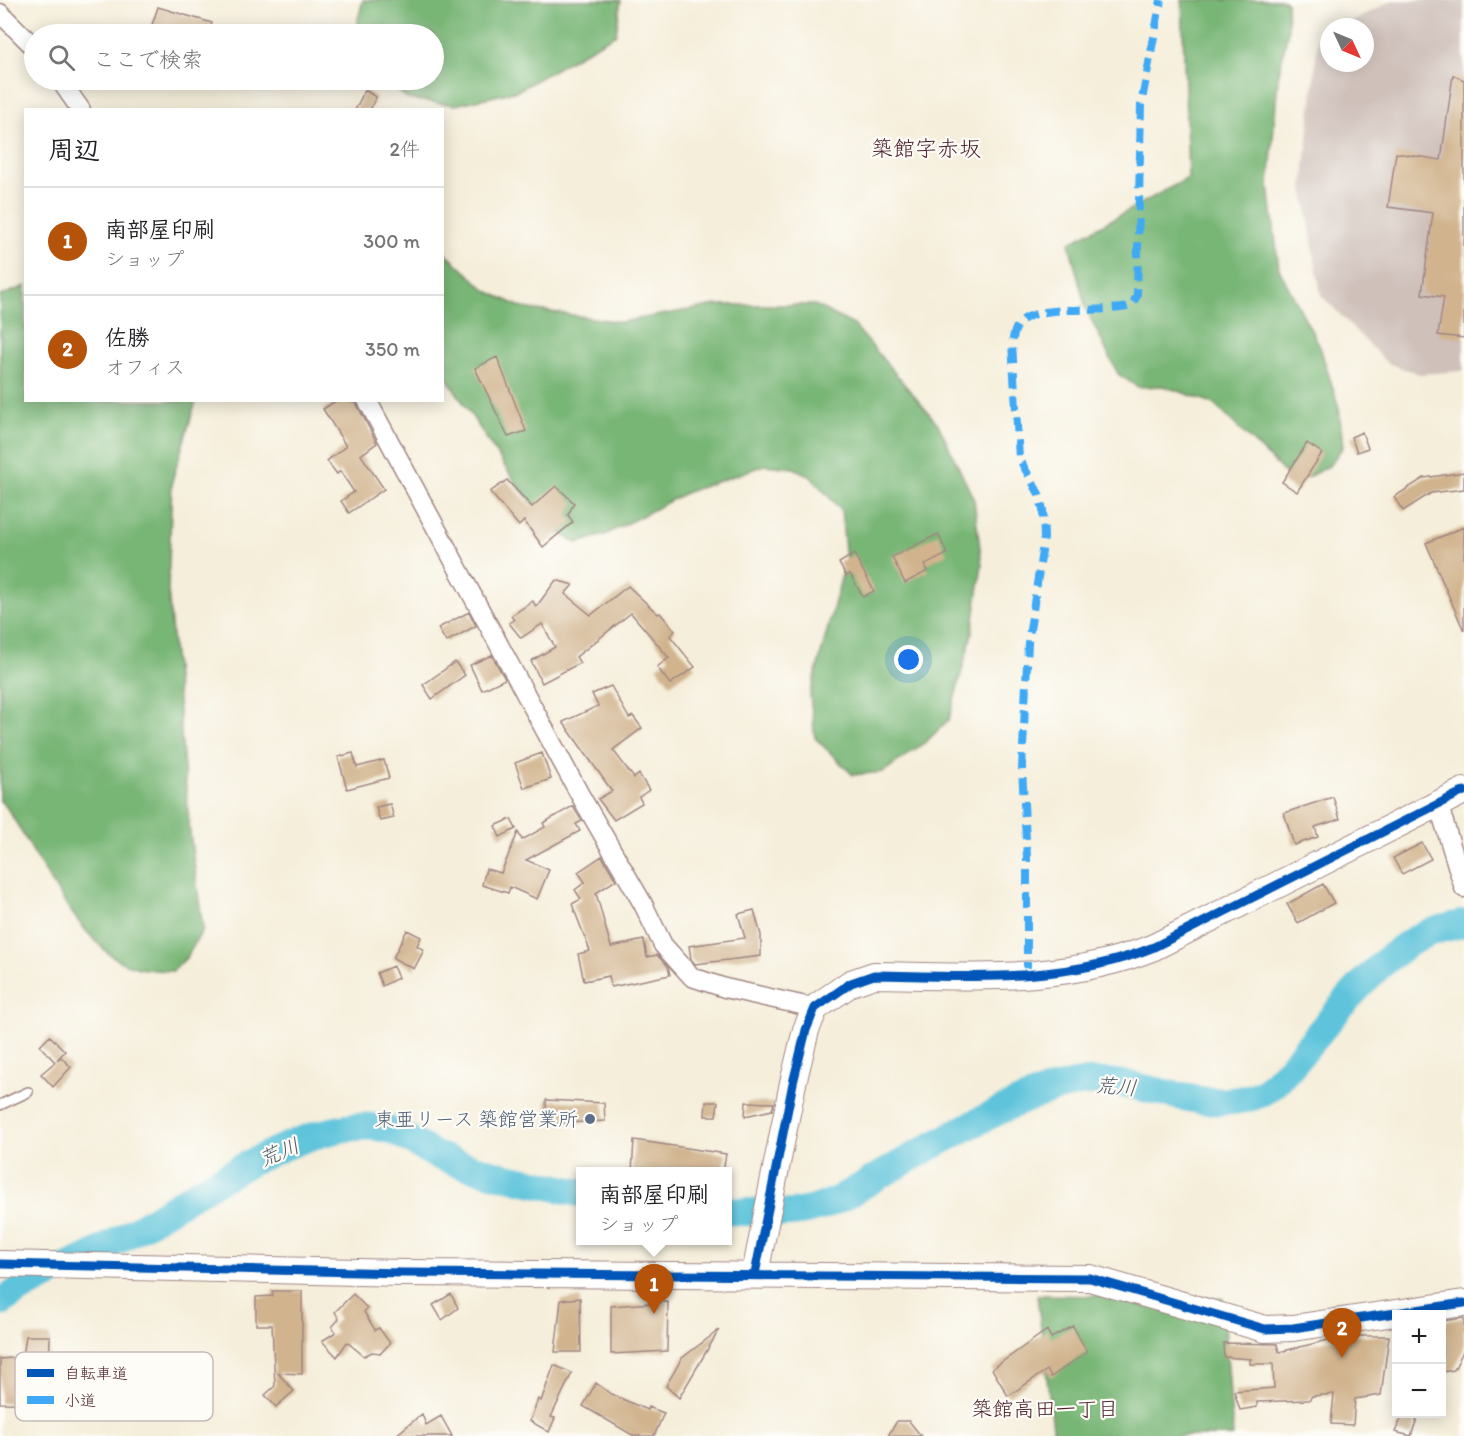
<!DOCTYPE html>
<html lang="ja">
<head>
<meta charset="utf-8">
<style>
	body { margin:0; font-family:Itim,"Klee One",sans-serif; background:#f6f6f6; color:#202124 }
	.controls { position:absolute; right:18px; bottom:18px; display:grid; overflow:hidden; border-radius:0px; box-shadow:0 3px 15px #0003 }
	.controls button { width:54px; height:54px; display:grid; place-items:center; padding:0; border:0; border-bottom:2px solid #e0e0e0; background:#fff; color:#202124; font:30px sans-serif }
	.compass { position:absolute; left:1320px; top:18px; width:54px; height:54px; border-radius:50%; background:#fff; box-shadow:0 3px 15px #0003; rotate:134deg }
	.you { position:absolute; left:909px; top:660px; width:21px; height:21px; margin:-15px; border:4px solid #fff; border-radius:50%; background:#1a73e8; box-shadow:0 0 0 9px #1a73e833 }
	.badge { display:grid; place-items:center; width:39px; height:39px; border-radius:50%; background:#b45309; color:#fff; font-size:20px; font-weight:700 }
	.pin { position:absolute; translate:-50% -50px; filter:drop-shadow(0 2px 3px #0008) }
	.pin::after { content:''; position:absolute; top:32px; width:21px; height:18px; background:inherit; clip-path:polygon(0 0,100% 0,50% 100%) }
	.popup { position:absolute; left:576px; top:1167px; width:156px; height:78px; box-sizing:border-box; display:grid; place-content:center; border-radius:0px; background:#fff; filter:drop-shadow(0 2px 4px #0005); font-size:20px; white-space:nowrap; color:#757577 }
	.popup b { font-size:22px; color:#202124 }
	.popup::after { content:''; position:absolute; left:50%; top:100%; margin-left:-12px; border:12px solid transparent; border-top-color:#fff }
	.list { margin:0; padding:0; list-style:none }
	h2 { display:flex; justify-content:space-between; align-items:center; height:78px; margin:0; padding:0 24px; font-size:26px }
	h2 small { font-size:20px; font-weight:400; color:#757577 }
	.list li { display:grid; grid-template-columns:39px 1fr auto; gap:18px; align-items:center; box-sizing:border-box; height:108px; padding:0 24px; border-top:2px solid #e0e0e0 }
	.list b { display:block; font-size:22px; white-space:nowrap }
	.list p { margin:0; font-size:20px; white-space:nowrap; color:#757577 }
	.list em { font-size:20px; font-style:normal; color:#757577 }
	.icon { flex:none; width:33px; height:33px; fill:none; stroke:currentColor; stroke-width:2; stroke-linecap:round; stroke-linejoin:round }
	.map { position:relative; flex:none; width:1464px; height:1436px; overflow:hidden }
	.search { position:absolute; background:#fff; box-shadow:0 3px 15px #0003; left:24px; top:24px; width:420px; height:66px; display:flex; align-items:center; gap:15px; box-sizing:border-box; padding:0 21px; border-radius:33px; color:#757577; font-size:22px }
	.panel { position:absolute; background:#fff; box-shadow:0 3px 15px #0003; left:24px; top:108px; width:420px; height:294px; border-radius:0px }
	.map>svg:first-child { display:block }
	.industrial { fill:#cfc0ba }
	.forest { fill:#78b676; stroke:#616a50; stroke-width:1.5 }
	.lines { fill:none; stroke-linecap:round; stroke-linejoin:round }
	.river { stroke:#5ec4db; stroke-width:28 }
	.building { fill:#d1b48e }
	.lane-casing { stroke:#a08682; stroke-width:12 }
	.street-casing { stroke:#a08682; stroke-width:21 }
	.secondary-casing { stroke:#a08682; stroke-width:28 }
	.lane { stroke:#fff; stroke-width:9 }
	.street { stroke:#fff; stroke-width:18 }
	.secondary { stroke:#fff; stroke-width:26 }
	.quiet { stroke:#3fa9f5; stroke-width:8; stroke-dasharray:15 8; stroke-linecap:butt }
	.cycleway-casing { stroke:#fdfcf7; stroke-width:13 }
	.cycleway { stroke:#0057b8; stroke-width:9 }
	.service-dot { fill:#5c6f8a; stroke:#fdfcf7; stroke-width:2 }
	.labels { text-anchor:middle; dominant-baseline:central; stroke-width:4.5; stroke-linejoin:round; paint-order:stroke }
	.service-label { font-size:20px; fill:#4e5e75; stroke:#fdfcf7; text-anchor:end }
	.water-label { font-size:21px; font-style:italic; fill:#515969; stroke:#fdfcf7 }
	.neighbourhood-label { font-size:21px; fill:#4a1f2b; stroke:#fdfcf7 }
	.quarter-label { font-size:22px; fill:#4a1f2b; stroke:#fdfcf7 }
	.key { fill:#fdfcf7; stroke:#c7baba; stroke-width:1.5 }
	.key-label { font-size:16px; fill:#4a1f2b }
</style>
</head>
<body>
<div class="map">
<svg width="1464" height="1436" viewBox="0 0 1464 1436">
	<rect width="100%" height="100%" fill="#fdfcf7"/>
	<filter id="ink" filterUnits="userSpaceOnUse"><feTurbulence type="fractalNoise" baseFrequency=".0167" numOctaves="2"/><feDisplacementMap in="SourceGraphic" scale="12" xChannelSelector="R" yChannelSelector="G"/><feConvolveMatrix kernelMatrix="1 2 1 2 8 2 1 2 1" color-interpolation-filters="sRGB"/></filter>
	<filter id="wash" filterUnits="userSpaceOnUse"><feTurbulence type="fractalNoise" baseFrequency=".008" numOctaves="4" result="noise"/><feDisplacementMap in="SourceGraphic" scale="24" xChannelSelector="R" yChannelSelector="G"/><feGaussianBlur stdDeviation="1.35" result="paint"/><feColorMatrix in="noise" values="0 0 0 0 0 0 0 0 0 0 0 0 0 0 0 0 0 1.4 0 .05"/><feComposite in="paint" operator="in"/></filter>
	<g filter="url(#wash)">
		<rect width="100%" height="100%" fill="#f5eeda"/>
		<path class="industrial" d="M 1393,0 L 1464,0 L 1464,370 L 1461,371 L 1420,374 L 1387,363 L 1321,295 L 1303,188 L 1318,39 L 1329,34 L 1329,63 L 1365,63 L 1365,27 L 1342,27 Z"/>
		<path class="forest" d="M 363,0 L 621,0 L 616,34 L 517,91 L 455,105 L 407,99 L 387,80 L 434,80 L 434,34 L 359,34 L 358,19 Z
			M 1182,0 L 1284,0 L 1287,3 L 1288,31 L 1278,78 L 1269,186 L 1279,269 L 1320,347 L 1339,408 L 1343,447 L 1329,466 L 1306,478 L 1284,472 L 1213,403 L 1163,386 L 1138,387 L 1118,374 L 1086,309 L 1069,243 L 1188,178 Z
			M 442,250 L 487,291 L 523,308 L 621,322 L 716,305 L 815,305 L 854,325 L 938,424 L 974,500 L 982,565 L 972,633 L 949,719 L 927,741 L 883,772 L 853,775 L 815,738 L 810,695 L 846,560 L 841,510 L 810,476 L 794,468 L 765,465 L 685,493 L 607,534 L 577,543 L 559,533 L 517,485 L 443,372 Z
			M 25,286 L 26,400 L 196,401 L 172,481 L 168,590 L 190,833 L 203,929 L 187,957 L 173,971 C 153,970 132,970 115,958 C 72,928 35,852 7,808 L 0,801 L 0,296 Z
			M 1037,1295 L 1223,1298 L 1233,1436 L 1054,1436 Z"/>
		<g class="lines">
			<path class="river" d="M 728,1211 C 752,1212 781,1216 805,1211 C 834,1206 860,1186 886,1172 C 939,1142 1021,1093 1080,1083 C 1138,1074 1197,1116 1255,1096 C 1273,1090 1295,1062 1307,1047 C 1338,1010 1381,955 1425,934 C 1436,929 1451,927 1464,923
				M 0,1303 C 31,1280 71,1267 105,1248 C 174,1210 304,1113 383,1128 C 403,1132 418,1147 436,1155 C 481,1174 533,1182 580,1193"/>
		</g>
		<g id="blocks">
			<path class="building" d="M 158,7 L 212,23 L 208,34 L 149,34 Z
				M 1453,75 L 1464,80 L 1464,338 L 1438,335 L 1444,297 L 1422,294 L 1433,213 L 1388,207 L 1396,153 L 1441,160 Z
				M 365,90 L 376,97 L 370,110 L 355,110 Z
				M 497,357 L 526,431 L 508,437 L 475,368 Z
				M 337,400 L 356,403 L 377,443 L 361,455 L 384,489 L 349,513 L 341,501 L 354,492 L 340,471 L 337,474 L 327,461 L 346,446 L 323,409 Z
				M 1362,432 L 1368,448 L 1357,452 L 1351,437 Z
				M 1307,443 L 1322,453 L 1297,492 L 1282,482 Z
				M 1464,472 L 1464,489 L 1431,493 L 1403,511 L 1394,497 L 1424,478 Z
				M 507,480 L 532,507 L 556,486 L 574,503 L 568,515 L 573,522 L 543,547 L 524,521 L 519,526 L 490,492 Z
				M 1464,527 L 1464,631 L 1426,543 Z
				M 938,534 L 947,554 L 925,565 L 928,571 L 905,583 L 892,557 Z
				M 854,554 L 874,591 L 863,597 L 850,574 L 846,576 L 839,563 Z
				M 556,580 L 573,585 L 565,594 L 591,615 L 628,586 L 658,614 L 660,613 L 675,631 L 670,636 L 695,667 L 670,684 L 657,667 L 669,658 L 631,613 L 576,657 L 580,663 L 542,683 L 531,661 L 555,647 L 542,624 L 521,638 L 509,623 L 514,620 L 511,616 L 533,601 L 536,607 Z
				M 469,612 L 476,626 L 446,642 L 438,628 Z
				M 492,655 L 505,679 L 482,690 L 470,665 Z
				M 455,662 L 465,675 L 432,699 L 423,685 Z
				M 611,686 L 629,718 L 633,716 L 642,728 L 613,750 L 634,778 L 639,774 L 649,790 L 639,797 L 642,803 L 614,820 L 598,799 L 612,791 L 563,722 L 598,706 L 592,694 Z
				M 353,753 L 357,767 L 384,760 L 389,778 L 347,789 L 338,757 Z
				M 542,753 L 551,779 L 524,788 L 515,763 Z
				M 1333,797 L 1340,819 L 1315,827 L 1318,837 L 1294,845 L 1284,813 Z
				M 390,804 L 394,818 L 380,821 L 376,807 Z
				M 573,806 L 582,821 L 576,824 L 580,831 L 526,860 L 549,870 L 537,899 L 510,887 L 508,893 L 482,885 L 486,869 L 501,873 L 518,832 L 522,840 L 545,827 L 543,823 Z
				M 511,819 L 516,829 L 500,837 L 495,826 Z
				M 1422,843 L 1431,859 L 1402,874 L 1393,858 Z
				M 602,856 L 616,880 L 596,893 L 611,947 L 644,940 L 647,957 L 657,955 L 668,967 L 670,975 L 611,987 L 609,976 L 584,981 L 578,954 L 590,951 L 572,904 L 581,899 L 575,890 L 585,882 L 578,872 Z
				M 1323,884 L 1334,903 L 1298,923 L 1287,904 Z
				M 754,910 L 761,935 L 761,956 L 695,964 L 691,959 L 689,946 L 745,938 L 738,914 Z
				M 407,930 L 421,937 L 417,946 L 424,950 L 414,969 L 393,958 Z
				M 393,966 L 398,978 L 382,986 L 377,973 Z
				M 50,1036 L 65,1051 L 57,1060 L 61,1057 L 71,1067 L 53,1087 L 41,1074 L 55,1062 L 40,1046 Z
				M 546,1100 L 604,1103 L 605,1121 L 547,1124 Z
				M 706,1102 L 718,1102 L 716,1116 L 705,1116 Z
				M 746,1102 L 774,1103 L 772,1110 L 745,1116 Z
				M 634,1140 L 726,1154 L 723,1172 L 632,1172 Z
				M 272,1291 L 302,1291 L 302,1374 L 278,1373 L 294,1391 L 276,1407 L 265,1395 L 275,1386 L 272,1325 L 256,1325 L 256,1297 L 273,1296 Z
				M 353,1294 L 367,1308 L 364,1312 L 375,1330 L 379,1328 L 390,1343 L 381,1353 L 372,1352 L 364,1356 L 347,1342 L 337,1357 L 322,1341 L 336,1332 L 332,1327 L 339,1319 L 335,1312 Z
				M 451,1294 L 458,1308 L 442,1320 L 433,1305 Z
				M 580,1298 L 581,1352 L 555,1352 L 561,1300 Z
				M 668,1302 L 667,1351 L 611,1354 L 611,1306 Z
				M 1464,1318 L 1464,1349 L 1454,1370 L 1442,1372 L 1442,1321 Z
				M 1073,1326 L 1087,1352 L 1051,1377 L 1047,1370 L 1008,1396 L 992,1369 L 1047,1330 L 1051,1338 Z
				M 719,1330 L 679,1398 L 666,1386 L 682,1358 Z
				M 26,1336 L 50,1336 L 48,1404 L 0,1403 L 0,1359 L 23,1357 Z
				M 1345,1336 L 1389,1336 L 1381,1395 L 1355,1399 L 1353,1425 L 1331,1424 L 1334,1394 L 1312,1396 L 1309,1400 L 1257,1402 L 1257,1407 L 1240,1410 L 1234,1391 L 1274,1388 L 1273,1364 L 1250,1364 L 1250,1359 L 1252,1359 L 1224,1357 L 1223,1343 L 1277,1344 L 1279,1352 Z
				M 554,1365 L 572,1373 L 551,1417 L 555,1418 L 549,1432 L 530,1421 L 538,1399 L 541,1401 Z
				M 596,1383 L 611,1394 L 647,1410 L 648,1407 L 664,1413 L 654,1436 L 634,1436 L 583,1406 Z
				M 1404,1413 L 1419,1413 L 1411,1436 L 1395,1432 Z
				M 422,1414 L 426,1425 L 441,1416 L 452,1436 L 395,1436 Z
				M 897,1421 L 909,1421 L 921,1436 L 888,1436 Z"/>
		</g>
	</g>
	<g filter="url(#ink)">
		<use href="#blocks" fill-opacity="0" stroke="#a08682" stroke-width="1.5"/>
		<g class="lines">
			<defs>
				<path id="lane" d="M 0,1105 L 28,1092"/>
				<path id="street" d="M 0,13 L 34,47
					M 60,80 L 81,110
					M 367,400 L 580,795 L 643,904 L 663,945 L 692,977 L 725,988 L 815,1008
					M 1438,803 L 1464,888"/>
				<path id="secondary" d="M 0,1264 L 403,1273 L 1090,1278 L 1265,1329 L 1293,1328 L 1464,1303
					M 755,1274 L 793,1083 L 806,1030 L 815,1008 L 851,983 L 874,975 C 969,976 1064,984 1154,947 L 1464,791"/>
			</defs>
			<use href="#lane" class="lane-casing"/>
			<use href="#street" class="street-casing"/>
			<use href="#secondary" class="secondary-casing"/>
			<use href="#lane" class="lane"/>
			<use href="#street" class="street"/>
			<use href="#secondary" class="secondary"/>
			<path class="quiet" d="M 1027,977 L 1027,857 L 1022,769 L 1028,643 L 1044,538 L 1043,510 L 1039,494 L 1019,458 L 1012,343 C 1014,334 1015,325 1024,319 C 1048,304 1102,314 1131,306 L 1137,296 L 1141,105 L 1161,0"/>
			<defs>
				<path id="cycleway" d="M 0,1264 L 403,1273 L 1090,1278 L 1265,1329 L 1293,1328 L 1464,1303
					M 755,1274 L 793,1083 L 806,1030 L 815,1008 L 851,983 L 874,975 C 969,976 1064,984 1154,947 L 1464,791"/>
			</defs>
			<use href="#cycleway" class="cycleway-casing"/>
			<use href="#cycleway" class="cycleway"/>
		</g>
	</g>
	<circle class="service-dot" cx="590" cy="1119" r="6"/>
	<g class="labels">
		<g class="service-label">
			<text x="578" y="1119">東亜リース 築館営業所</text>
		</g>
		<g class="water-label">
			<text transform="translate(1116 1086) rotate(5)">荒川</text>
			<text transform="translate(279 1152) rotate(-23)">荒川</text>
		</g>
		<g class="neighbourhood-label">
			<text x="1045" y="1408">築館高田一丁目</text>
		</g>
		<g class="quarter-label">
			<text x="926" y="148">築館字赤坂</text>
		</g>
	</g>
	<rect x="15" y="1352" width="198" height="69" rx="9" class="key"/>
	<rect x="27" y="1369" width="27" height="8" fill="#0057b8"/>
	<rect x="27" y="1396" width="27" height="8" fill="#3fa9f5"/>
	<g class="key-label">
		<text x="64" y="1379">自転車道</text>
		<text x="64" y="1406">小道</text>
	</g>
</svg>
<div class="controls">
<button>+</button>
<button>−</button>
</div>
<svg class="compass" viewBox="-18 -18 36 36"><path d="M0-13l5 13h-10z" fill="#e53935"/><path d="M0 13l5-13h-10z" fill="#757577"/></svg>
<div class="you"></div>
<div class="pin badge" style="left:654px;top:1314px">1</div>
<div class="popup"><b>南部屋印刷</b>ショップ</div>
<div class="pin badge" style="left:1342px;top:1358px">2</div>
<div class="search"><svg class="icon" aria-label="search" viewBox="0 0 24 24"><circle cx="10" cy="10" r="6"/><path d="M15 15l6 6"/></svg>ここで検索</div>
<section class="panel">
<h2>周辺<small>2件</small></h2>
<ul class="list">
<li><span class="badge">1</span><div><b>南部屋印刷</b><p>ショップ</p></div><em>300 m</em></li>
<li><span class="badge">2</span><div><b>佐勝</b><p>オフィス</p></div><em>350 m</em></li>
</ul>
</section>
</div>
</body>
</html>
